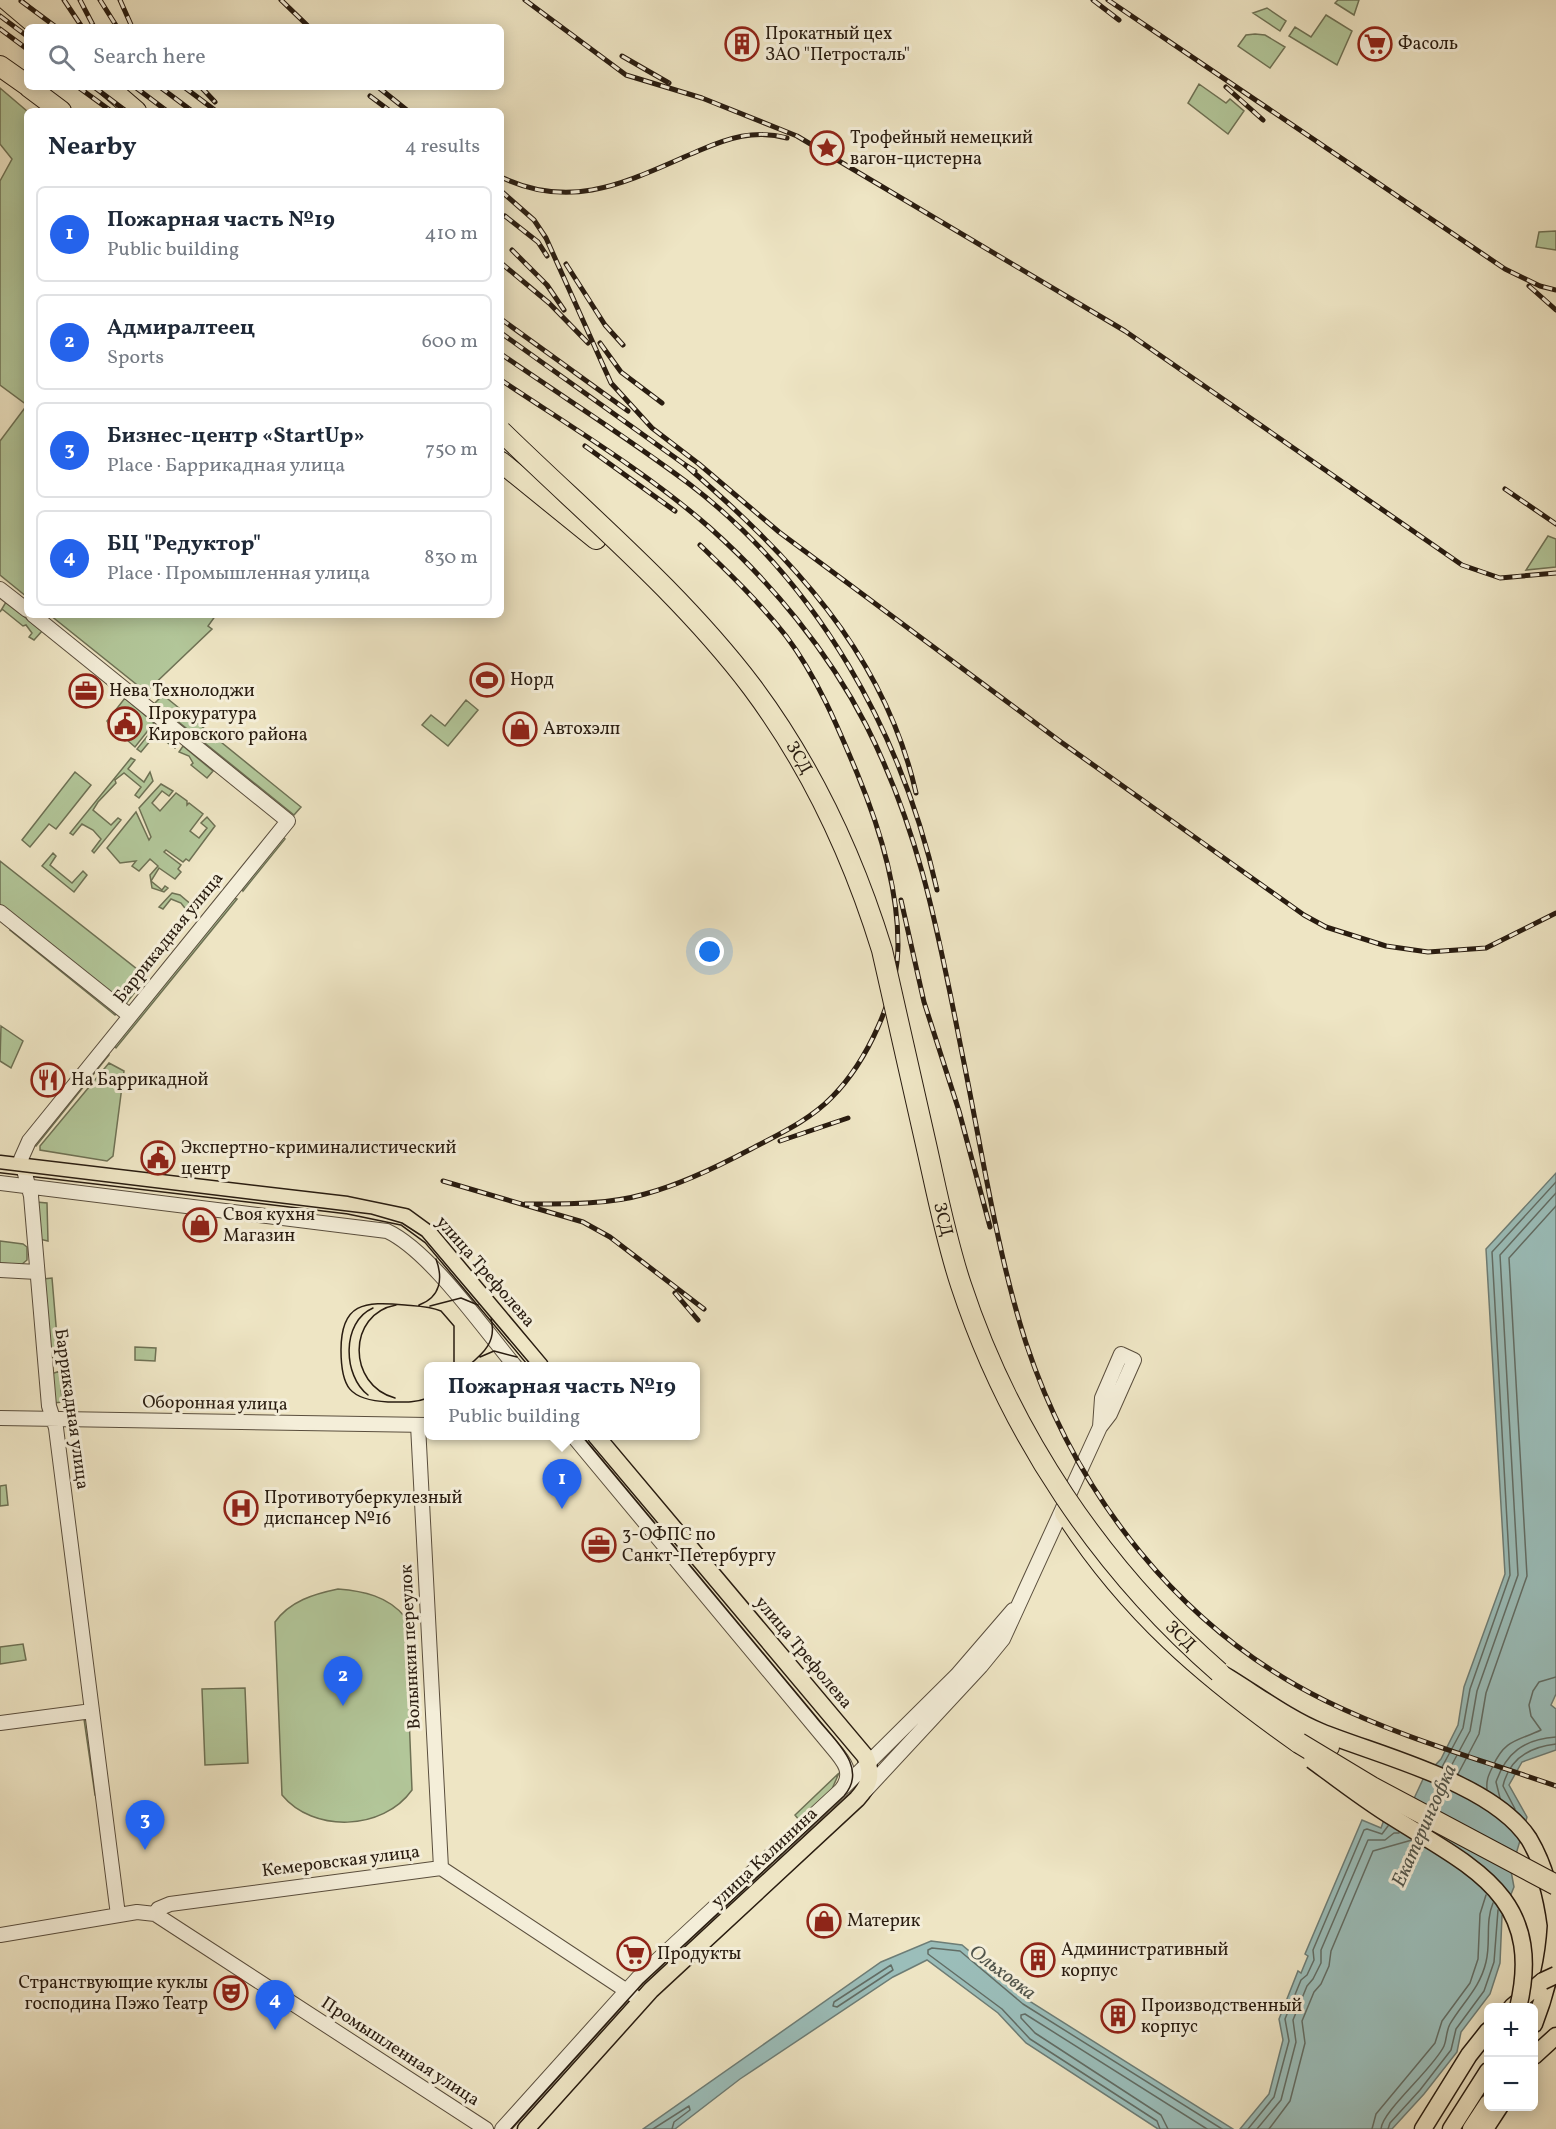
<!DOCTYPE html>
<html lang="en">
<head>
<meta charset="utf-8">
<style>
	body { margin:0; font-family:Vollkorn,serif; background:#f6f6f7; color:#1f2937 }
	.controls { position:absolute; right:18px; bottom:18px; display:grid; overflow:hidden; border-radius:9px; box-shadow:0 3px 15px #0003 }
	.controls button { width:54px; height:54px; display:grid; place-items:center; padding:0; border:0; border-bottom:2px solid #e0e1e3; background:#fff; color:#1f2937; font:30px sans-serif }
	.you { position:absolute; left:710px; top:952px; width:21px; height:21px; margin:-15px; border:4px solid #fff; border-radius:50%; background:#1a73e8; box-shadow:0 0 0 9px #1a73e833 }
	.badge { display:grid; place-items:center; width:39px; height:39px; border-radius:50%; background:#2563eb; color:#fff; font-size:20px; font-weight:700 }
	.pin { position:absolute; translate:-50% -50px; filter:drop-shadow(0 2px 3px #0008) }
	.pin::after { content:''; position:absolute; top:32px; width:21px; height:18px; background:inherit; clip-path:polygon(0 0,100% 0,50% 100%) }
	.popup { position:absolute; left:424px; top:1362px; width:276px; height:78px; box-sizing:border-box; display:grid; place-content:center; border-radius:9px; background:#fff; filter:drop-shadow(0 2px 4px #0005); font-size:20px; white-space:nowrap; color:#747a83 }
	.popup b { font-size:22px; color:#1f2937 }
	.popup::after { content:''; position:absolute; left:50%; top:100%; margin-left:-12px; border:12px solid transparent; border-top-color:#fff }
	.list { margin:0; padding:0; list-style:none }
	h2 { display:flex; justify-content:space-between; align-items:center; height:78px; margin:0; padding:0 24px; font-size:26px }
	h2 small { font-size:20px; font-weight:400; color:#747a83 }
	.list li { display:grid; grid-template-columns:39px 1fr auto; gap:18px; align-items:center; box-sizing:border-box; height:96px; margin:0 12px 12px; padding:0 12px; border:2px solid #e0e1e3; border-radius:9px }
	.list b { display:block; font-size:22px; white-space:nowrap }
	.list p { margin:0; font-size:20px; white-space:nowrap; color:#747a83 }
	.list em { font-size:20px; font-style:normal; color:#747a83 }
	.icon { flex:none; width:33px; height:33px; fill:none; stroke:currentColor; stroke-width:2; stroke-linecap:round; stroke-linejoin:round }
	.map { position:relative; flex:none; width:1556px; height:2129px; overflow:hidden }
	.search { position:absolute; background:#fff; box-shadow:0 3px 15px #0003; left:24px; top:24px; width:480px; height:66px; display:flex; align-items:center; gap:15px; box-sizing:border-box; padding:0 21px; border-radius:9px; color:#747a83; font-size:22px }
	.panel { position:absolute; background:#fff; box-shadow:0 3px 15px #0003; left:24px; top:108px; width:480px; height:510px; border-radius:9px }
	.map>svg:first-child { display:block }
	.green { fill:#b2c699; stroke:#6e7154; stroke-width:1.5 }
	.water { fill:#9bbeba; stroke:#6d7d76; stroke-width:1.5 }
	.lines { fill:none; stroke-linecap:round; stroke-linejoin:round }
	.shore { stroke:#626d65; stroke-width:1.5 }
	.minor-casing { stroke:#5a4e3d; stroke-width:16 }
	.major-casing { stroke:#291c10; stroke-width:19 }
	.highway-casing { stroke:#291c10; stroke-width:22 }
	.minor { stroke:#f4eed9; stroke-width:14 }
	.major { stroke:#eee5c4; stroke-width:16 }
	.highway { stroke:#eee5c4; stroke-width:20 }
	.tram { stroke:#291c10; stroke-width:1.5 }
	.rail-casing { stroke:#291c10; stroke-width:5 }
	.rail { stroke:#f4eed9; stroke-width:3; stroke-dasharray:9; stroke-linecap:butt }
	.major-bridge-casing { stroke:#291c10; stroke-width:19; stroke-linecap:butt }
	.highway-bridge-casing { stroke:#291c10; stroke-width:22; stroke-linecap:butt }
	.major-bridge { stroke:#eee5c4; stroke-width:16 }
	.highway-bridge { stroke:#eee5c4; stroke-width:20 }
	.labels { text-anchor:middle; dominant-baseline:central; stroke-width:6; stroke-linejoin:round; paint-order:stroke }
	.poi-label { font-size:18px; fill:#291c10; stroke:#f4eed9; text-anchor:start }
	.street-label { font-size:18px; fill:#291c10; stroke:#f4eed9 }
	.water-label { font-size:20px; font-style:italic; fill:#51554c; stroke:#f4eed9 }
</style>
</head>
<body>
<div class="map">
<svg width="1556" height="2129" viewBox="0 0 1556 2129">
	<rect width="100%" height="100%" fill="#eee5c4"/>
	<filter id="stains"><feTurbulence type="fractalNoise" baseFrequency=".00333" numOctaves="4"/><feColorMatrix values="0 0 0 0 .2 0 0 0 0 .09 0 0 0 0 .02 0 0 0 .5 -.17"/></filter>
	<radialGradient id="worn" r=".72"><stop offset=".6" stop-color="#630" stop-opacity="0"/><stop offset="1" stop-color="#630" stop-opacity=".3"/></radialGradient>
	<path class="green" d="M 1338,0 L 1359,0 L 1354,15 L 1335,3 Z
		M 1267,8 L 1286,21 L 1280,31 L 1253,13 Z
		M 1326,15 L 1352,31 L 1337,65 L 1289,36 L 1295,27 L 1311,37 Z
		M 1255,34 L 1265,35 L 1285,47 L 1270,68 L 1238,46 L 1246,35 Z
		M 1199,84 L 1226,103 L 1230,99 L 1244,111 L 1228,134 L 1188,103 Z
		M 0,88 L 27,111 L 27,405 L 0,385 L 0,181 L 12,159 L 0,144 Z
		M 1556,231 L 1556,250 L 1536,247 L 1539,232 Z
		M 27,405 L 27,597 L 0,575 L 0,441 Z
		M 1548,536 L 1556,539 L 1556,567 L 1526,570 Z
		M 6,602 L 42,631 L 34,640 L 29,637 L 32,633 L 26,625 L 23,626 L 2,609 L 0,612 Z
		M 50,615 L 216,615 L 208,626 L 212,629 L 146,692 Z
		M 163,695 L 301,807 L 294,815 L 155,703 Z
		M 125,698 L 154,723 L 135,747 L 127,740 L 141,722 L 124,708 L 110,726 L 107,721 Z
		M 466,700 L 478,710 L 448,746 L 422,725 L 431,715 L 445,726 Z
		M 157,724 L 179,743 L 175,748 L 165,741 L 166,738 L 156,734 L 141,752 L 137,749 Z
		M 183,746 L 213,771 L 207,778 L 191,765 L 193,763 L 189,756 L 179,752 Z
		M 131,758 L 135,760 L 128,769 L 144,782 L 150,772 L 153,781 L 139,798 L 135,795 L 141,787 L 124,773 L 115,780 L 116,783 L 98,802 L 93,810 L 111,825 L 118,818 L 121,820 L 94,853 L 92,851 L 101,839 L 93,830 L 82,824 L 73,835 L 70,833 Z
		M 75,772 L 91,785 L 56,829 L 49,824 L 30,847 L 22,840 Z
		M 161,784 L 173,791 L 169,796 L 162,791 L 152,803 L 160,811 L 176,793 L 187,801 L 187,805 L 189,803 L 203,814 L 190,831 L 199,838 L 207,828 L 201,823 L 207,817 L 215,826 L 189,861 L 186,859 L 183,862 L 166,850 L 164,852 L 181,865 L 178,869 L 181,872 L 175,879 L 159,868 L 151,881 L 162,890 L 165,886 L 168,888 L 164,892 L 152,888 L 150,875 L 158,866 L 150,859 L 139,871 L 132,866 L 136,861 L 120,863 L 107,848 L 136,812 L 149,840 L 151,837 L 139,808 Z
		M 282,837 L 285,839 L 243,891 L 242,889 Z
		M 53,853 L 56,856 L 50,865 L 72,883 L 83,871 L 87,875 L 74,892 L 42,866 Z
		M 0,861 L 147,977 L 125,1005 L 0,905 Z
		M 172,893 L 180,895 L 193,906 L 188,912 L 181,903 L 171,899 L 163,909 L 159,907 Z
		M 234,898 L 237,899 L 116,1048 L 113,1045 Z
		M 12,927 L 117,1013 L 115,1015 L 10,930 Z
		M 1,1026 L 23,1041 L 11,1068 L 0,1061 Z
		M 106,1053 L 109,1055 L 36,1146 L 33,1144 Z
		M 109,1063 L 124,1071 L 113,1156 L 107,1161 L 40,1150 L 40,1146 Z
		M 36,1202 L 47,1203 L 48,1241 L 39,1239 Z
		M 0,1241 L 23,1244 L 27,1247 L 27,1260 L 21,1265 L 0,1263 Z
		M 52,1278 L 59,1361 L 50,1357 L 43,1279 Z
		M 135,1347 L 156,1348 L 155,1361 L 135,1360 Z
		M 60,1371 L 62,1402 L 54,1403 L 51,1374 Z
		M 6,1485 L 8,1505 L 0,1506 L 0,1486 Z
		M 338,1589 C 363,1591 388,1596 405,1617 L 412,1790 C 383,1831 313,1833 282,1795 L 275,1622 C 290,1601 314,1594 338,1589 Z
		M 23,1644 L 26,1660 L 0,1664 L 0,1647 Z
		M 245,1688 L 248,1763 L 205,1765 L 202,1689 Z
		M 84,1719 L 87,1720 L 98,1795 L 95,1795 Z
		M 839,1773 L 832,1789 L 799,1820 L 795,1815 Z"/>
	<path class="water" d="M 1556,1173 L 1556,1694 L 1551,1705 L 1556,1709 L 1556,1750 L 1522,1762 L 1509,1785 L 1527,1817 L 1511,1871 L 1514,1887 L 1502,1916 L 1500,1963 L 1490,1994 L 1461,2032 L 1457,2052 L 1424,2094 L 1392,2129 L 1240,2129 L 1269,2094 L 1283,2040 L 1279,2019 L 1298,1971 L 1301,1973 L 1308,1956 L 1305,1954 L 1362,1820 L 1381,1828 L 1385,1817 L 1404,1820 L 1424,1777 L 1441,1759 L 1458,1725 L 1464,1687 L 1505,1574 L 1486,1249 Z
		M 931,1941 L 962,1945 L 1026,1999 L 1233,2129 L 1158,2129 L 1026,2043 L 998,2013 L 927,1960 L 893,1977 L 740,2079 L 675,2129 L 643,2129 L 881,1962 Z"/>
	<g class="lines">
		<path class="shore" d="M 1442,1767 L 1463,1728 L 1470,1689 L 1510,1575 L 1492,1252 L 1556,1182
			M 1449,1770 L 1470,1731 L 1477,1691 L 1518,1575 L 1500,1255 L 1556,1193
			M 1458,1774 L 1479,1734 L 1486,1693 L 1527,1576 L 1509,1258 L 1556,1206
			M 1487,1789 C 1486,1780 1489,1774 1493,1766 C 1505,1739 1518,1741 1541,1730 L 1531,1716 L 1529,1705 L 1533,1691 L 1539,1682 L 1556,1677
			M 1500,1798 L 1496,1782 C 1506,1753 1524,1739 1556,1737
			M 1515,1809 L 1503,1786 C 1509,1759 1529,1747 1556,1744
			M 891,1965 L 893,1970 L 837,2007 L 833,2006 L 834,2002 Z
			M 653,2129 L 689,2106 L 690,2110 L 674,2122 L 672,2129
			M 1160,2129 L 1157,2121 L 1030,2039 L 1002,2009 L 928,1954 L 928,1950 L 932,1948 L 960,1951 L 1023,2004 L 1222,2129
			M 1168,2129 L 1161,2115 L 1035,2033 L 1021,2018 L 1021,2015 L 1025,2014 L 1207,2129
			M 1248,2129 L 1274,2097 L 1289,2041 L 1285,2019 L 1301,1980 L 1307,1975 L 1314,1960 L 1313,1950 L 1364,1830 L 1367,1829 L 1382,1834 L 1388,1826
			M 1257,2129 L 1281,2100 L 1296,2042 L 1293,2020 L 1307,1986 L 1313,1979 L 1321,1963 L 1321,1950 L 1368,1840 L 1385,1840 L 1394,1833 L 1399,1833
			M 1269,2129 L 1290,2101 L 1305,2043 L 1302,2021 L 1314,1992 L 1321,1984 L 1329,1966 L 1331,1951 L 1373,1851 L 1412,1840
			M 1372,2129 L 1376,2114 L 1435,2043 L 1442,2021 L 1470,1983 L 1478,1959 L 1480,1914 L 1486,1895
			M 1381,2129 C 1382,2111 1434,2068 1444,2046 C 1447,2039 1446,2031 1450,2024 C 1463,2002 1480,1988 1486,1962 C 1491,1942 1485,1922 1493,1903
			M 1388,2129 L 1390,2123 L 1420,2090 L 1451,2050 L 1456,2029 L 1484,1991 L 1494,1962 L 1498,1910"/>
		<defs>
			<path id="minor" d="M 0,589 L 27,610
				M 33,615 L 288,821 L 29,1141 L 21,1159 L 31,1196 L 49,1406 L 56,1428 L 118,1915
				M 0,912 L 129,1015
				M 0,1183 L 387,1231 C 430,1251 483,1328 515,1366
				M 0,1270 L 37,1272
				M 1121,1354 L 1134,1360 L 1110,1414 L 1100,1427 L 1102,1398 Z
				M 0,1418 L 428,1425
				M 418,1425 L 441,1868
				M 0,1723 L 92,1711
				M 844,1787 L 957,1675 L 1013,1610
				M 865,1791 L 981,1666 L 1003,1639 L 1100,1427
				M 155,1914 L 158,1909 L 170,1904 L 441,1868 L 633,1995
				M 0,1935 L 137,1912 L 155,1914 L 486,2129
				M 502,2129 L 638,1978 L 841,1790 C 855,1773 843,1760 831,1746 L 573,1436"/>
			<path id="major" d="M 0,1164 L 347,1205 L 405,1217 L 431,1236 L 540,1366
				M 1219,1672 C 1250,1690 1288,1719 1321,1732 C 1380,1756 1493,1783 1529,1839 C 1545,1866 1552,1894 1556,1925
				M 1512,2007 L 1543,1981
				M 1534,2024 C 1547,1991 1554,1962 1556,1926
				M 1534,2056 L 1556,2036
				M 526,2129 L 651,1990 L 857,1799 C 870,1785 873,1773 865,1756 L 596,1436
				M 1423,2129 L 1469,2055 L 1488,2031
				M 1451,2129 L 1488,2071
				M 1471,2129 L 1488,2103
				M 1485,2129 L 1500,2106"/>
			<path id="highway" d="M 7,0 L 39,27
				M 0,66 L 27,85
				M 29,87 L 61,111
				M 108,87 L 136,111
				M 501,462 L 596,539
				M 1065,1513 C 1129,1612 1204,1676 1299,1743
				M 1291,1723 L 1329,1747"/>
		</defs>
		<use href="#minor" class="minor-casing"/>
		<use href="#major" class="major-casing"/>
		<use href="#highway" class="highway-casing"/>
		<use href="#minor" class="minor"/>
		<use href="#major" class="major"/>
		<use href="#highway" class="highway"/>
		<path class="tram" d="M 0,1169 L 371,1214 L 402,1223 L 422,1236 L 532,1366
			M 419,1305 C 441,1297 443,1278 436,1259
			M 430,1306 L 461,1298 L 478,1305
			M 480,1357 L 494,1351 L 517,1357
			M 468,1366 C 484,1353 497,1341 491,1319
			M 368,1395 C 343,1376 341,1322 373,1308
			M 395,1398 C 347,1385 347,1314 396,1305
			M 428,1398 C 415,1403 402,1402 388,1402 C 349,1400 341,1387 341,1350 C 341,1303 364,1301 405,1305 C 417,1306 429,1306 441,1311 L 454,1326 L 454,1366
			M 511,2129 L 643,1983 L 844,1796 C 869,1767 834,1740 816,1717 L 582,1436"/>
		<defs>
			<path id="rail" d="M 64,0 L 82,27
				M 80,0 L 94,27
				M 100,0 L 117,27
				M 120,0 L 132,27
				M 281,0 L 309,27
				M 525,0 L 626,75 L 702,98 L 797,136 L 1125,331 L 1462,565 L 1500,578 L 1556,573
				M 1093,0 L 1119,20
				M 1108,0 L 1505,269 L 1540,286 L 1556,290
				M 21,1 L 56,27
				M 0,16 L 27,36
				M 0,29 L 27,49
				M 622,56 L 669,83
				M 78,87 L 111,111
				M 94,87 L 126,111
				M 135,87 L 167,111
				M 160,87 L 192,111
				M 184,87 L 216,111
				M 201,87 L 215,102
				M 378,87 L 408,111
				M 1226,87 L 1263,120
				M 370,96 L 390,111
				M 501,177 C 574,212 630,180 698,151 C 728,138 755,129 787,138
				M 501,191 L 534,220 L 546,238 L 611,383 L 652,428 L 699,464 L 779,532 L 1061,742 L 1304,915 L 1326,927 L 1386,946 L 1428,952 L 1486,948 L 1556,913
				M 505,216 L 538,242 L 547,256
				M 512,250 L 547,285 L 564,310
				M 501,263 L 549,303 L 588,343
				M 566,264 L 605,325 L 623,345
				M 1529,286 L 1556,310
				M 501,319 L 628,411
				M 501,333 L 684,464
				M 600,343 L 621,372 L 662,403
				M 501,354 C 563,397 628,438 688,483 C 818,582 902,733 937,890
				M 501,380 C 571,427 645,471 709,527 C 771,582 828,651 866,725 C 922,836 939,938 963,1058 C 982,1151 997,1253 1026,1343 C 1076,1495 1181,1630 1326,1701 C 1399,1737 1479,1759 1556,1786
				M 585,446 L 675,511
				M 695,471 L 684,464 C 789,555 884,652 916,793
				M 1505,489 L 1556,524
				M 901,900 L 924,1002 L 959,1111 L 990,1227
				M 780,1141 L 848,1118
				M 443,1181 L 583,1222 L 610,1237 L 704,1309
				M 525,1204 C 564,1204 607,1205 645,1194 C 682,1184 717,1167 751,1149 C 779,1134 810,1120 832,1097 C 867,1062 898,995 898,945 C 898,886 879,826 857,773 C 837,725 817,677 786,636 C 760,603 730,574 700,545
				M 675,1293 L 698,1320"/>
		</defs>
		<use href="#rail" class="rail-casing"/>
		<use href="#rail" class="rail"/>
		<defs>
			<path id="major-bridge" d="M 1312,1760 C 1339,1780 1366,1801 1394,1818 C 1473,1868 1545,1897 1518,2008
				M 1543,1981 L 1556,1975"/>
			<g id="highway-bridge">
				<path id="s1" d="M 501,431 C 586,514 680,592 752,687 C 811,766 853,856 882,950 C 896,1013 911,1077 925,1140 C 936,1188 945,1237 961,1285 C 1010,1434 1101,1569 1219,1672"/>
				<path d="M 1299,1743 L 1372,1787 L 1556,1885"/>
			</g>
		</defs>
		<use href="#major-bridge" class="major-bridge-casing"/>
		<use href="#highway-bridge" class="highway-bridge-casing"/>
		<use href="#major-bridge" class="major-bridge"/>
		<use href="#highway-bridge" class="highway-bridge"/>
	</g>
	<defs>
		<symbol id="building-ring" viewBox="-11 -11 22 22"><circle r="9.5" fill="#f4eed9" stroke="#8f2418" stroke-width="1.5"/><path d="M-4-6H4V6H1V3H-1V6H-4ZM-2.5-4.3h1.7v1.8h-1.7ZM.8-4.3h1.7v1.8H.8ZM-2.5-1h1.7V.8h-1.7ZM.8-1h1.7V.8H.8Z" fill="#8f2418"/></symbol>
		<symbol id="supermarket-ring" viewBox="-11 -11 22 22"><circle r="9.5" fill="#f4eed9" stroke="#8f2418" stroke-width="1.5"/><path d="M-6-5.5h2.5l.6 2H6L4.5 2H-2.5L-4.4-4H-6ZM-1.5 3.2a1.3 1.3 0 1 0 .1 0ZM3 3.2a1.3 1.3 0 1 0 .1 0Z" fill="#8f2418"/></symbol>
		<symbol id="sight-ring" viewBox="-11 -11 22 22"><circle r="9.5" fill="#f4eed9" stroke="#8f2418" stroke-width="1.5"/><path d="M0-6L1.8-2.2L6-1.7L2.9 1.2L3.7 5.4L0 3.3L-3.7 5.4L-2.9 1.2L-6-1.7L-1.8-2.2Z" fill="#8f2418"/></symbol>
		<symbol id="stadium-ring" viewBox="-11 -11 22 22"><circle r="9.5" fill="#f4eed9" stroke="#8f2418" stroke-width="1.5"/><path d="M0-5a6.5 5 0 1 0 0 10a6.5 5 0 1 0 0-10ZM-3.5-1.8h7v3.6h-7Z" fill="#8f2418"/></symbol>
		<symbol id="office-ring" viewBox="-11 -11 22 22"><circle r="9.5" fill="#f4eed9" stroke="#8f2418" stroke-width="1.5"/><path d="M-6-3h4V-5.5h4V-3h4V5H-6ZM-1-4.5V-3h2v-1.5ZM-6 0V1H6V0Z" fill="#8f2418"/></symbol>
		<symbol id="civic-ring" viewBox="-11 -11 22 22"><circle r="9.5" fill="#f4eed9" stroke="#8f2418" stroke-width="1.5"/><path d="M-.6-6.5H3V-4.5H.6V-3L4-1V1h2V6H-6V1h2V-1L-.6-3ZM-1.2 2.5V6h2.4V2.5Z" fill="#8f2418"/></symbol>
		<symbol id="shop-ring" viewBox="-11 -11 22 22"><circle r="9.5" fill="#f4eed9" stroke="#8f2418" stroke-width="1.5"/><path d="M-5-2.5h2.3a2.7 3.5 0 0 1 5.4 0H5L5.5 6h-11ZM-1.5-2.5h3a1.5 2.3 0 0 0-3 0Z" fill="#8f2418"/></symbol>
		<symbol id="restaurant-ring" viewBox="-11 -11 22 22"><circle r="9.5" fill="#f4eed9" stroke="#8f2418" stroke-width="1.5"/><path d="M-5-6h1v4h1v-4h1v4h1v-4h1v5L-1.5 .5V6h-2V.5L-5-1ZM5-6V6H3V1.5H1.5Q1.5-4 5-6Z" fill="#8f2418"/></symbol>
		<symbol id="hospital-ring" viewBox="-11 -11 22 22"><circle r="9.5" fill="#f4eed9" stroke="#8f2418" stroke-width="1.5"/><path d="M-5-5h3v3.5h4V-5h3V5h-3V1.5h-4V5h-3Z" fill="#8f2418"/></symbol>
		<symbol id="theatre-ring" viewBox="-11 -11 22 22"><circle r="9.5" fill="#f4eed9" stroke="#8f2418" stroke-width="1.5"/><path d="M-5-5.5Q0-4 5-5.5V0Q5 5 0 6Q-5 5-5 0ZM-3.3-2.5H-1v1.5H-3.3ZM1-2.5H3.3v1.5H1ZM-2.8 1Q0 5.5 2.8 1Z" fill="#8f2418"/></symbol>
	</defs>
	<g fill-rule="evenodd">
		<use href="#building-ring" x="723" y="25" width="38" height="38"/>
		<use href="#supermarket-ring" x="1356" y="25" width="38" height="38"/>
		<use href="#sight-ring" x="808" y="129" width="38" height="38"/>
		<use href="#stadium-ring" x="468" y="661" width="38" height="38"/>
		<use href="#office-ring" x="67" y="672" width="38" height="38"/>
		<use href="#civic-ring" x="106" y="705" width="38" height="38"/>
		<use href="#shop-ring" x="501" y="710" width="38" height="38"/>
		<use href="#restaurant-ring" x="29" y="1061" width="38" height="38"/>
		<use href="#civic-ring" x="139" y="1139" width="38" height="38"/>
		<use href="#shop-ring" x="181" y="1206" width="38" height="38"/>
		<use href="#hospital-ring" x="222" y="1489" width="38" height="38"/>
		<use href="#office-ring" x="580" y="1526" width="38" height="38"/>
		<use href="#shop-ring" x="805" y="1902" width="38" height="38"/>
		<use href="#supermarket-ring" x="615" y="1935" width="38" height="38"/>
		<use href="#building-ring" x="1019" y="1941" width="38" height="38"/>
		<use href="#theatre-ring" x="212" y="1974" width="38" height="38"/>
		<use href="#building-ring" x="1099" y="1997" width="38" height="38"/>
	</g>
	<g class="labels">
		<g class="poi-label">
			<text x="765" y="34">Прокатный цех<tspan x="765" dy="21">ЗАО "Петросталь"</tspan></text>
			<text x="1398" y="44">Фасоль</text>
			<text x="850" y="138">Трофейный немецкий<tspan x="850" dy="21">вагон-цистерна</tspan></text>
			<text x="510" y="680">Норд</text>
			<text x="109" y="691">Нева Технолоджи</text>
			<text x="148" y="714">Прокуратура<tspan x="148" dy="21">Кировского района</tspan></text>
			<text x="543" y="729">Автохэлп</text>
			<text x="71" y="1080">На Баррикадной</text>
			<text x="181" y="1148">Экспертно-криминалистический<tspan x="181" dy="21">центр</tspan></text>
			<text x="223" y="1215">Своя кухня<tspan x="223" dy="21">Магазин</tspan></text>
			<text x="264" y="1498">Противотуберкулезный<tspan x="264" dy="21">диспансер №16</tspan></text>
			<text x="622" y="1535">3-ОФПС по<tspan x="622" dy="21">Санкт-Петербургу</tspan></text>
			<text x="847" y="1921">Материк</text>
			<text x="1061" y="1950">Административный<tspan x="1061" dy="21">корпус</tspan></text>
			<text x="657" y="1954">Продукты</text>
			<text x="208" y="1983" text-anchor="end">Странствующие куклы<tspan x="208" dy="21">господина Пэжо Театр</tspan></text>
			<text x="1141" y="2006">Производственный<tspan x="1141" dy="21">корпус</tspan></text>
		</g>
		<g class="street-label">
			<text stroke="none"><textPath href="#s1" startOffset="444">ЗСД</textPath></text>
			<text transform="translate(169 938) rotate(-51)">Баррикадная улица</text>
			<text stroke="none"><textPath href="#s1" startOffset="930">ЗСД</textPath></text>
			<text transform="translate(485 1272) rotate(49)">улица Трефолева</text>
			<text transform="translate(215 1404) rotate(1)">Оборонная улица</text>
			<text transform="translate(71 1409) rotate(82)">Баррикадная улица</text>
			<text stroke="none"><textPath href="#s1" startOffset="1416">ЗСД</textPath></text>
			<text transform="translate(411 1647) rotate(-93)">Волынкин переулок</text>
			<text transform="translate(803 1653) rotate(50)">улица Трефолева</text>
			<text transform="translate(765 1858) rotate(-43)">улица Калинина</text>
			<text transform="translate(341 1862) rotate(-7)">Кемеровская улица</text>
			<text transform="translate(400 2052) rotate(33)">Промышленная улица</text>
		</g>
		<g class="water-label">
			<text transform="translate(1425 1826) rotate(-66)">Екатерингофка</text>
			<text transform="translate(1002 1973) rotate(37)">Ольховка</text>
		</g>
	</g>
	<rect width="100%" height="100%" filter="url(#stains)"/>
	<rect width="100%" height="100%" fill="url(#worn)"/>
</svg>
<div class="controls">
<button>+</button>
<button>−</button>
</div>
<div class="you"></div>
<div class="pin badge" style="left:562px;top:1509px">1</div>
<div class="popup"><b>Пожарная часть №19</b>Public building</div>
<div class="pin badge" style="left:343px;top:1706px">2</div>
<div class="pin badge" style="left:145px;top:1850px">3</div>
<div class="pin badge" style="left:275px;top:2030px">4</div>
<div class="search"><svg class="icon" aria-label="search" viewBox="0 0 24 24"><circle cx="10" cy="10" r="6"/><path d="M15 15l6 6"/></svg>Search here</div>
<section class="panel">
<h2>Nearby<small>4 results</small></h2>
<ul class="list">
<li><span class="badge">1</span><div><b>Пожарная часть №19</b><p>Public building</p></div><em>410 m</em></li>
<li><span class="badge">2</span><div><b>Адмиралтеец</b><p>Sports</p></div><em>600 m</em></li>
<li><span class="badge">3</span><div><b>Бизнес-центр «StartUp»</b><p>Place · Баррикадная улица</p></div><em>750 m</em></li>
<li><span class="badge">4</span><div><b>БЦ &quot;Редуктор&quot;</b><p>Place · Промышленная улица</p></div><em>830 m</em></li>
</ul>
</section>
</div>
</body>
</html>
